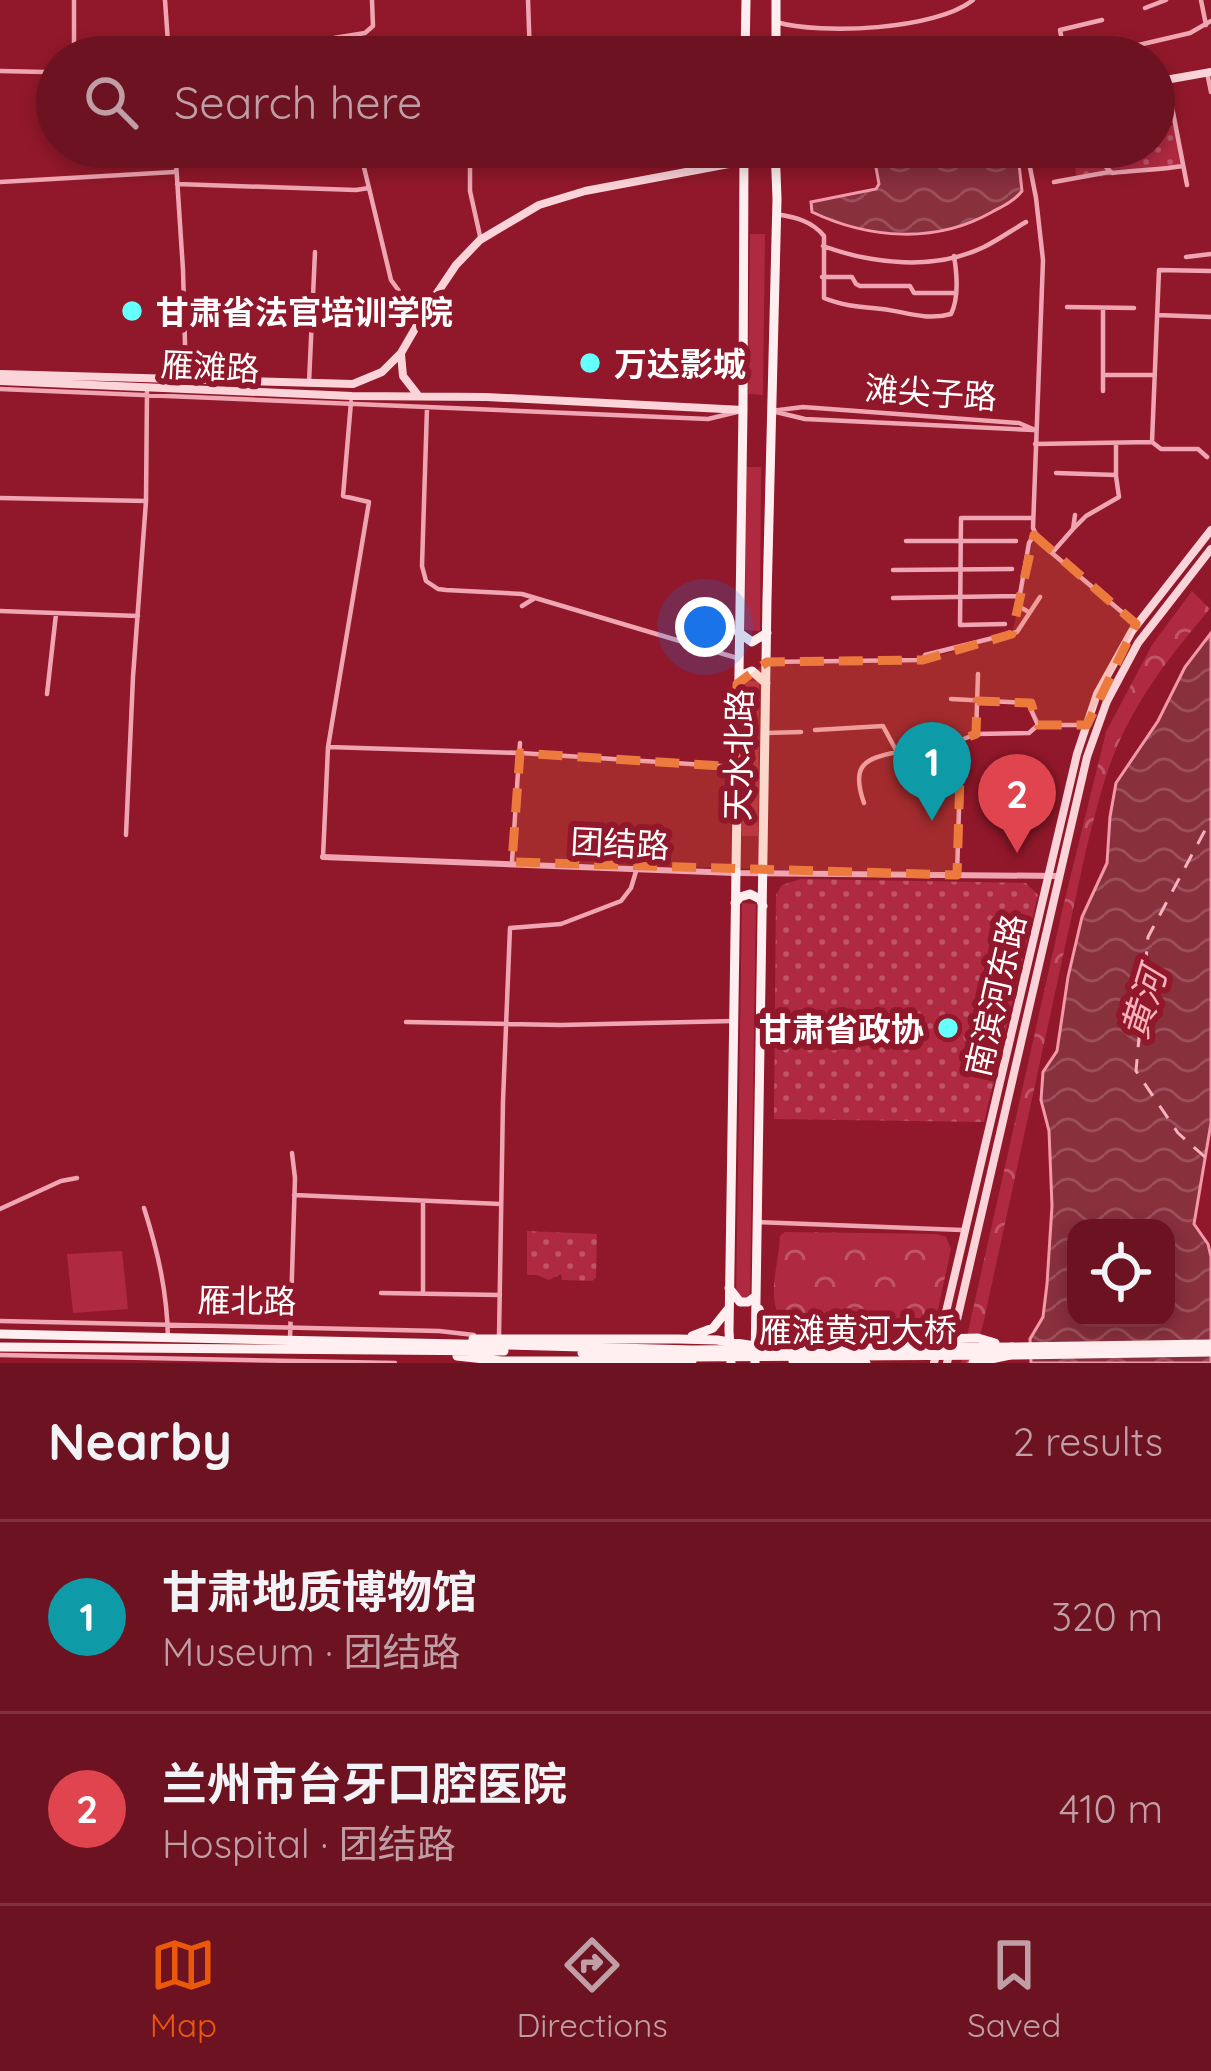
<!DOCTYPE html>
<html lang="en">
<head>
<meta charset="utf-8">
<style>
	body { margin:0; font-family:Quicksand,"Noto Sans SC",sans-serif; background:#75202d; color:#f1f3f6 }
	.controls { position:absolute; right:36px; bottom:36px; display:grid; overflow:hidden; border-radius:24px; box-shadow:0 6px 18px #0003 }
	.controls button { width:108px; height:108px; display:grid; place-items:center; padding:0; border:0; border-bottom:3px solid #7f323e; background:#6d1220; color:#f1f3f6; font:60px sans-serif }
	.you { position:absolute; left:705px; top:627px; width:42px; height:42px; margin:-30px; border:9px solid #fff; border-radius:50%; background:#1a73e8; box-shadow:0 0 0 18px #1a73e833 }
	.badge { display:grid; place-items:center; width:78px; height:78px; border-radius:50%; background:#ea580c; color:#fff; font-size:39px; font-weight:700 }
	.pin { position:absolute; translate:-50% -99px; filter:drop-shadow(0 3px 6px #0008) }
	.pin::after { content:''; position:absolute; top:63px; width:42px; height:36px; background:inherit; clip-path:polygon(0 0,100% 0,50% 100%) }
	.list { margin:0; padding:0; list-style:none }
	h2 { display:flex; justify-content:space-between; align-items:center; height:156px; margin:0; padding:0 48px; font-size:51px }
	h2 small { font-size:39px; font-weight:400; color:#bf9ea5 }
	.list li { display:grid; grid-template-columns:78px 1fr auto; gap:36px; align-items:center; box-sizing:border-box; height:192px; padding:0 48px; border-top:3px solid #7f323e }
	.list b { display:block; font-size:45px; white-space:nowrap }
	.list p { margin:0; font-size:39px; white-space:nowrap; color:#bf9ea5 }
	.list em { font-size:39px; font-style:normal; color:#bf9ea5 }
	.icon { flex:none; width:66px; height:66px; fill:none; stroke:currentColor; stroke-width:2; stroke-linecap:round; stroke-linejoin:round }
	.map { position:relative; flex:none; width:1211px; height:1363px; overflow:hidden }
	.search { position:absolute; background:#6d1220; box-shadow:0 6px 18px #0003; left:36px; right:36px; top:36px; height:132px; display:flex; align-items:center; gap:30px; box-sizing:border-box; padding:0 42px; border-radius:66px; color:#bf9ea5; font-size:45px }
	.sheet { height:540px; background:#6d1220 }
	nav { display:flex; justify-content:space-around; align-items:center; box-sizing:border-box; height:168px; border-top:3px solid #7f323e; background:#6d1220; font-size:33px; color:#bf9ea5 }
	nav a { display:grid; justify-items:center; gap:6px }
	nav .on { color:#ea580c }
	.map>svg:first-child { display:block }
	.grass { fill:#af2a41 }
	.park { fill:url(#park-crowns) }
	.garden { fill:url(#garden-dots) }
	.water { fill:url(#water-waves); stroke:#f298a9; stroke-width:3; fill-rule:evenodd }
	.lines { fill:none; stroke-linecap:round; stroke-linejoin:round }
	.ferry { stroke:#f7b2be; stroke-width:3; stroke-dasharray:15 12; stroke-linecap:butt }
	.minor { stroke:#f0a6b2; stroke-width:4.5 }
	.tertiary { stroke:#f0a6b2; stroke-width:6 }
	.secondary { stroke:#fbd4da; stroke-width:8 }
	.primary { stroke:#ffeff0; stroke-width:9 }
	.primary-bridge { stroke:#ffeff0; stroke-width:9 }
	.marked { fill:#ed7a3d; fill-opacity:0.2; stroke:#ed7a3d; stroke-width:9; stroke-dasharray:24 15; stroke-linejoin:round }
	.poi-dot { fill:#65fffe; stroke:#91182a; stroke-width:4.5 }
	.labels { text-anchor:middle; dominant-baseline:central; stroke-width:12; stroke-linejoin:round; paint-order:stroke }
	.poi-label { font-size:33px; font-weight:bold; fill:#fff; stroke:#91182a; text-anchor:start }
	.street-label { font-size:33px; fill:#fff; stroke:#91182a }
	.water-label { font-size:36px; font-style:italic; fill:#f7b2be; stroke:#91182a }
</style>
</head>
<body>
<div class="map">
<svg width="1211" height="1363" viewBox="0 0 1211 1363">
	<defs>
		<pattern id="park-crowns" width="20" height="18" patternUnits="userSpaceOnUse" patternTransform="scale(3)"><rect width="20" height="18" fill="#af2a41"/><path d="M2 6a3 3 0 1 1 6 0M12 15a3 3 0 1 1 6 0" fill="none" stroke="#bf5567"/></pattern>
		<pattern id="garden-dots" width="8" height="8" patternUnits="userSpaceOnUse" patternTransform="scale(3)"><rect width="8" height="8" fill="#af2a41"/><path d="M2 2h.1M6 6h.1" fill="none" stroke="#bf5567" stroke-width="1.8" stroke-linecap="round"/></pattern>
		<pattern id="water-waves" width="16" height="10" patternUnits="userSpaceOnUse" patternTransform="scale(3)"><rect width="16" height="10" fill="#89303d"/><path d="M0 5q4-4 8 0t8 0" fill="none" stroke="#9b4f5a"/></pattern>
	</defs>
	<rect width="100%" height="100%" fill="#91182a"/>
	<path class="grass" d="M 750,234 L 765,234 L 763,395 L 748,394 Z
		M 746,467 L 761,467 L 760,631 L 745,630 Z
		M 743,681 L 759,681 L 758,836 L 742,836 Z
		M 742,903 L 756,904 L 750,1299 L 736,1299 Z
		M 122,1251 L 128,1309 L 73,1313 L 67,1254 Z"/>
	<path class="park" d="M 1192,591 L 1210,609 C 1171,654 1134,702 1112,759 C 1101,788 1094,819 1086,850 L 984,1320 L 973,1363 L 961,1363 L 1063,907 L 1106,732 L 1152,645 Z
		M 785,1232 L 937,1234 L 946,1237 L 951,1249 L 934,1328 L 914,1327 L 913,1332 L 800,1334 C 758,1315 779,1271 780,1236 Z"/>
	<path class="garden" d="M 1175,125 L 1181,164 L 1099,177 L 1098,174 L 1077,178 L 1071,147 L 1154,147 L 1154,128 Z
		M 801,879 L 1026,883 L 1038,895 L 984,1122 L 774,1119 L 776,895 L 782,885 Z
		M 527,1231 L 597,1234 L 596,1278 L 592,1281 L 562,1280 L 561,1274 L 549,1280 L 537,1275 L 527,1275 Z"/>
	<path class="water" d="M 965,147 L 988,147 L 992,162 L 1014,160 L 1019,164 L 1022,191 C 1014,201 1003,206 992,212 C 936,244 869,239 812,212 L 811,202 L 876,189 L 879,184 L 875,162 Z
		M 1211,633 L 1211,1123 L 1194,1224 L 1208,1244 L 1211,1257 L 1211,1363 L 1031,1363 L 1030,1339 L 1043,1317 L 1047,1284 L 1052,1206 L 1049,1131 L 1041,1100 L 1043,1072 L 1057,1051 L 1068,977 L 1082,917 L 1107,863 L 1110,817 L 1116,783 L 1158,721 L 1185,667 ZM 1076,1228 L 1166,1228 L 1166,1318 L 1076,1318 Z"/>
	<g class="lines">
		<path class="ferry" d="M 1205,1157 L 1178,1133 L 1136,1071 L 1148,937 L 1211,819"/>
		<path class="minor" d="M 165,0 L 169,57
			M 528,0 L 530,57
			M 1201,0 L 1206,25
			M 1145,8 L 1166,0
			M 776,22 C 821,35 936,30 973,0
			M 74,57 L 74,0
			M 338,57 L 334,38 L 365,33 L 373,26 L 372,0
			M 553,57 L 603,55 L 745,56
			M 1065,57 L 1060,30 L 1102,20
			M 1087,57 L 1190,33 L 1211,21
			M 0,71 L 45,72 L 57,69
			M 1207,72 L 1211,92
			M 1154,104 L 1171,102 L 1187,185
			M 175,147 L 183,270 L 186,381
			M 470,147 L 470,191 L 480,236
			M 1026,147 L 1036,198 L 1043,260 L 1033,528 L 1040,543 L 1136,624
			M 1107,147 L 1105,166 L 1112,173 C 1135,170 1159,170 1183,166
			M 0,182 L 174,172
			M 1054,182 L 1109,172
			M 177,184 L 356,190 L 369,188 L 359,147
			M 369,188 L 391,280 L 402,295 L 424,307
			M 776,214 C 795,217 812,221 824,236 L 824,298 C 843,306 862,307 882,309 C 907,312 926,321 951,314 C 959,298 957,274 954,256
			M 823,246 C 873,264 934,271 984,247 C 998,240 1012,230 1026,222
			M 1186,257 L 1211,254
			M 822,277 L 852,277 L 856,284 L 860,286 L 910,286 L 914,293 L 956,293
			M 1067,307 L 1134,308
			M 1157,315 L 1211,317
			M 1103,375 L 1155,375
			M 309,383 L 315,252
			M 0,389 L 708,419 L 737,412
			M 1103,391 L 1103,308
			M 427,408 L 422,566 L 426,581 L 438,589 L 446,590 L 522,594 L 737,658
			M 771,411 L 803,407 L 1019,423 L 1033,429
			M 776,412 L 805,419 L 1034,430
			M 1152,442 L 1161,449 L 1198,449 L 1207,457
			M 1035,444 L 1152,442 L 1159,270 L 1211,271
			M 1056,473 L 1116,475 L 1116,443
			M 0,498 L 146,501
			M 1073,529 L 1086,516 L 1119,497 L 1116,476
			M 906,541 L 1016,541
			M 1052,553 L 1073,529 L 1075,515
			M 893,570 L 1012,569
			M 893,598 L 1020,596
			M 522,606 L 535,598
			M 0,611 L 138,616
			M 1027,611 L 1018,606 L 1029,543 L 1034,535
			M 1005,624 L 960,625 L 961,518 L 1033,518
			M 767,662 L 923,660 L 925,655 L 1017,632 L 1040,597
			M 47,694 L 56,614
			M 951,699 L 1028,703 L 1038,725
			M 815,730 L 883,726 L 897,752 C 863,759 851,766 864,803
			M 765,733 L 801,732
			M 976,734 L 978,674
			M 916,739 L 961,740
			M 328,747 L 520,753 L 736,767
			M 126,835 L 133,677 L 146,501 L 147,392
			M 323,857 L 328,747 L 369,502 L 343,496 L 351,402
			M 512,862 L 520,743
			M 957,875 L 961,740 L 976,734 L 1029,733 L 1038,725 L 1087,725
			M 406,1022 L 561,1025 L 733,1021
			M 294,1195 L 501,1204
			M 423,1201 L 423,1291
			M 144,1208 C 158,1252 167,1291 168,1338
			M 0,1209 L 61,1181 L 77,1178
			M 758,1222 L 962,1230
			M 381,1293 L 500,1295
			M 0,1321 L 439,1331 L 474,1335
			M 499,1337 L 503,1101 L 510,928 L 561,924 L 621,901 L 631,888 L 637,868
			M 290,1339 L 295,1178 L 292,1153
			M 0,1355 L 395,1363"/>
		<path class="tertiary" d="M 323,857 L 735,873 L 1058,876"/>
		<path class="secondary" d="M 1154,82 L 1211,72
			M 401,354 L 403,376 L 417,394
			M 0,374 L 353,384 L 382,372 L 401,353 L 427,308 L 456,265 L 480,240 L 539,205 L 585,191 L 819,147
			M 0,381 L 352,396 L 486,397 L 743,410
			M 934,1363 L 1077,754 L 1097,694 L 1132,631 L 1211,530
			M 947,1363 L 1087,757 L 1107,701 L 1138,643 L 1211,549"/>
		<path class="primary" d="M 745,57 L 746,0
			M 776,57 L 776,0
			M 738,632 L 752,642 L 767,633
			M 739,682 L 745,674 L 752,671 L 766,683
			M 735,903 L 740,897 L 750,894 L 760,899 L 763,906
			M 729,1288 L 740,1302 L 748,1302 L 756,1296
			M 759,1309 C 767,1330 772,1340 796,1342
			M 0,1334 L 505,1345
			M 692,1336 L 713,1328 L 729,1308
			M 473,1339 L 678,1339 L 717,1340 L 755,1346
			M 790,1345 L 902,1340
			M 0,1347 L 504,1351
			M 1012,1347 L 1211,1344
			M 457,1356 L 502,1361 L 692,1361
			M 793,1361 L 866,1363
			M 731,1363 L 729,1331 L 743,410 L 744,147
			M 755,1363 L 767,599 L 777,199 L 775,147
			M 973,1363 L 1010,1355 L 1211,1352"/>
		<path class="primary-bridge" d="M 902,1340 L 978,1338 L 995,1343
			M 505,1345 L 692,1350 L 1012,1347
			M 582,1353 L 686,1357 L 1010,1355"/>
	</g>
	<path class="marked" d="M 1034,535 L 1136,624 L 1087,725 L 1038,725 L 1031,703 L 977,701 L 976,734 L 961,740 L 957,875 L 512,862 L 520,753 L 736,767 L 737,684 L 767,662 L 923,660 L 1012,634 Z"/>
	<g class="poi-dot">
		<circle cx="132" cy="311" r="12"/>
		<circle cx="590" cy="363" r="12"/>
		<circle cx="948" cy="1028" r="12"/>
	</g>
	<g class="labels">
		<g class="poi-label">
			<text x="156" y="311">甘肃省法官培训学院</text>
			<text x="614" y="363">万达影城</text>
			<text x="924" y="1028" text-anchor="end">甘肃省政协</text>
		</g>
		<g class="street-label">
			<text transform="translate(210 366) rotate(3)">雁滩路</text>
			<text transform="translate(931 392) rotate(4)">滩尖子路</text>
			<text transform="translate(738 755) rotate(-89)">天水北路</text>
			<text transform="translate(620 843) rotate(3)">团结路</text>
			<text transform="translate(995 995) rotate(-77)">南滨河东路</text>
			<text transform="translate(247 1300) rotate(1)">雁北路</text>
			<text x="858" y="1329">雁滩黄河大桥</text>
		</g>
		<g class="water-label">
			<text transform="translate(1143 1003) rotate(-73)">黄河</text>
		</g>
	</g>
</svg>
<div class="controls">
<button><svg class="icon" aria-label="locate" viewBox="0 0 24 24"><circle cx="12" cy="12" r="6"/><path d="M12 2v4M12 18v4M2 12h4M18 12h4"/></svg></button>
</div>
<div class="you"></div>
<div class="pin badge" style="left:932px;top:821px;background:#0f9aa8">1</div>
<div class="pin badge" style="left:1017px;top:853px;background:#e0444e">2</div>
<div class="search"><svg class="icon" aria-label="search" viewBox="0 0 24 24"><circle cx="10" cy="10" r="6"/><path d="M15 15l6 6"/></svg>Search here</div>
</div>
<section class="sheet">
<h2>Nearby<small>2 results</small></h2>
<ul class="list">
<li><span class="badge" style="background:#0f9aa8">1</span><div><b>甘肃地质博物馆</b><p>Museum · 团结路</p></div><em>320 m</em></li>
<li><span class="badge" style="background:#e0444e">2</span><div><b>兰州市台牙口腔医院</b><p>Hospital · 团结路</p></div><em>410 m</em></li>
</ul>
</section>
<nav>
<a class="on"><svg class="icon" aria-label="map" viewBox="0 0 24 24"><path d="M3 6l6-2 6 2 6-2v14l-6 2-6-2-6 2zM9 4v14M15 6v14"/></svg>Map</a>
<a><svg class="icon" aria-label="directions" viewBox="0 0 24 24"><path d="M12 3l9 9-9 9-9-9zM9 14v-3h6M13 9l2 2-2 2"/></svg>Directions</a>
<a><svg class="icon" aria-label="saved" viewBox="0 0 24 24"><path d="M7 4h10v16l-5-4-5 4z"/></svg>Saved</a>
</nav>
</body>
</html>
